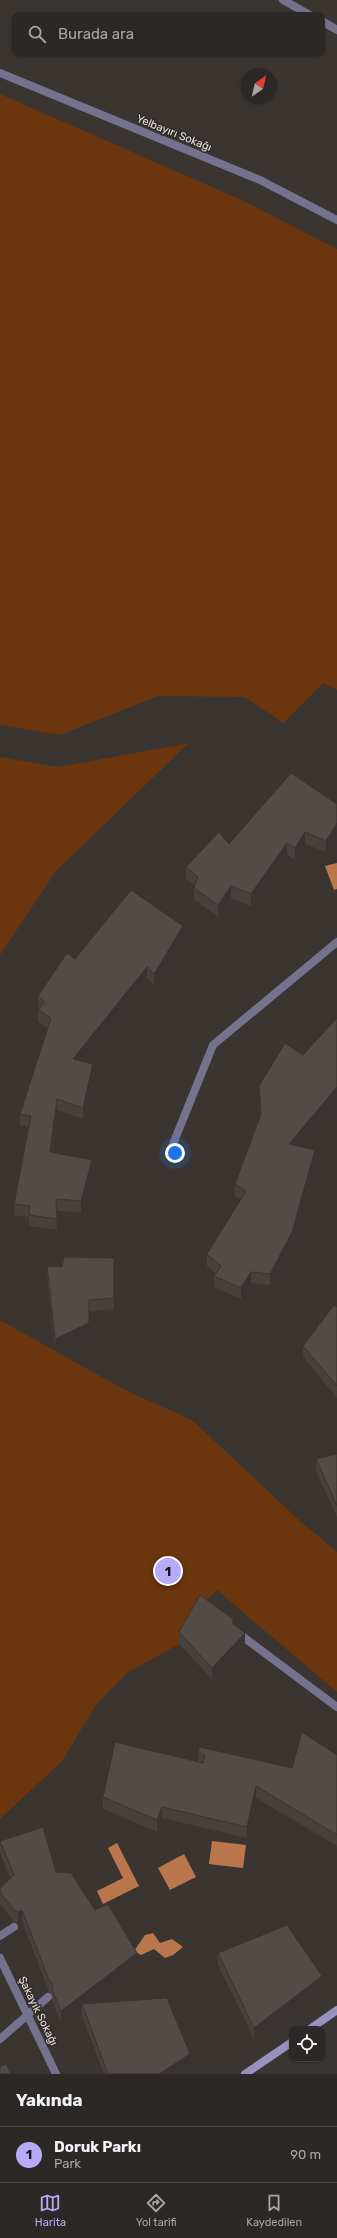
<!DOCTYPE html>
<html lang="tr">
<head>
<meta charset="utf-8">
<style>
	body { margin:0; font-family:Rubik,sans-serif; background:#383432; color:#f1f3f6 }
	.controls { position:absolute; right:12px; bottom:12px; display:grid; overflow:hidden; border-radius:8px; box-shadow:0 1px 3px #0004 }
	.controls button { width:36px; height:36px; display:grid; place-items:center; padding:0; border:0; border-bottom:1px solid #484443; background:#2c2826; color:#f1f3f6; font:20px sans-serif }
	.compass { position:absolute; left:241px; top:68px; width:36px; height:36px; border-radius:50%; background:#2c2826; box-shadow:0 1px 3px #0004; rotate:34deg }
	.you { position:absolute; left:175px; top:1153px; width:14px; height:14px; margin:-10px; border:3px solid #fff; border-radius:50%; background:#1a73e8; box-shadow:0 0 0 6px #1a73e833 }
	.badge { display:grid; place-items:center; width:26px; height:26px; border-radius:50%; background:#b7abf8; color:#111; font-size:13px; font-weight:700 }
	.pin { position:absolute; translate:-50% -50%; border:2px solid #fff; box-shadow:0 1px 4px #0006 }
	.list { margin:0; padding:0; list-style:none }
	h2 { display:flex; justify-content:space-between; align-items:center; height:52px; margin:0; padding:0 16px; font-size:17px }
	h2 small { font-size:13px; font-weight:400; color:#a6a6a7 }
	.list li { display:grid; grid-template-columns:26px 1fr auto; gap:12px; align-items:center; box-sizing:border-box; height:56px; padding:0 16px; border-top:1px solid #484443 }
	.list b { display:block; font-size:15px; white-space:nowrap }
	.list p { margin:0; font-size:13px; white-space:nowrap; color:#a6a6a7 }
	.list em { font-size:13px; font-style:normal; color:#a6a6a7 }
	.icon { flex:none; width:22px; height:22px; fill:none; stroke:currentColor; stroke-width:2; stroke-linecap:round; stroke-linejoin:round }
	.map { position:relative; flex:none; width:337px; height:2074px; overflow:hidden }
	.search { position:absolute; background:#2c2826; box-shadow:0 1px 3px #0004; left:12px; right:12px; top:12px; height:44px; display:flex; align-items:center; gap:10px; box-sizing:border-box; padding:0 14px; border-radius:8px; color:#a6a6a7; font-size:15px }
	.sheet { height:108px; background:#2c2826 }
	nav { display:flex; justify-content:space-around; align-items:center; box-sizing:border-box; height:56px; border-top:1px solid #484443; background:#2c2826; font-size:11px; color:#a6a6a7 }
	nav a { display:grid; justify-items:center; gap:2px }
	nav .on { color:#b7abf8 }
	.map>svg:first-child { display:block }
	.green { fill:#6b350d }
	.water { fill:#ba774d }
	.lines { fill:none; stroke-linecap:round; stroke-linejoin:round }
	.service { stroke:#75728f; stroke-width:8 }
	.minor { stroke:#75728f; stroke-width:8 }
	.secondary { stroke:#9892c1; stroke-width:8 }
	.wall { fill:#47403d }
	.shaded-wall { fill:#393432 }
	.building { fill:#524b47; stroke:#393432 }
	.labels { text-anchor:middle; dominant-baseline:central; stroke-width:3; stroke-linejoin:round; paint-order:stroke }
	.street-label { font-size:11px; fill:#e4e0de; stroke:#312b28 }
</style>
</head>
<body>
<div class="map">
<svg width="337" height="2074" viewBox="0 0 337 2074">
	<rect width="100%" height="100%" fill="#3b3532"/>
	<path class="green" d="M 0,94 L 246,202 L 337,249 L 337,690 L 323,683 L 283,723 L 245,697 L 158,696 L 60,735 L 0,725 Z
		M 189,743 L 56,871 L 0,955 L 0,757 L 59,767 Z
		M 0,1320 L 125,1390 L 192,1420 L 300,1521 L 337,1552 L 337,1692 L 217,1590 L 200,1607 L 179,1644 L 127,1673 L 96,1705 L 62,1761 L 0,1819 Z"/>
	<path class="water" d="M 337,863 L 337,889 L 334,890 L 325,866 Z
		M 212,1841 L 246,1845 L 243,1868 L 209,1864 Z
		M 117,1843 L 139,1886 L 103,1904 L 97,1891 L 123,1878 L 108,1848 Z
		M 184,1854 L 196,1877 L 170,1890 L 158,1868 Z
		M 153,1933 L 160,1943 L 172,1939 L 183,1947 L 173,1955 L 165,1958 L 154,1949 L 141,1955 L 134,1951 L 145,1935 Z"/>
	<g class="lines">
		<path class="service" d="M 283,0 L 310,15
			M 322,21 L 337,30
			M 169,1154 L 213,1045 L 337,942"/>
		<path class="minor" d="M 0,73 L 260,180 L 337,220
			M 238,1633 L 337,1707
			M 0,1936 L 14,1927
			M 0,1958 L 56,2074
			M 0,2039 L 48,1997"/>
		<path class="secondary" d="M 310,2029 L 337,2010
			M 245,2074 L 292,2042"/>
	</g>
	<path class="wall" d="M 337,804 L 337,834 L 326,852 L 305,844 L 295,859 L 287,855 L 251,906 L 231,898 L 218,917 L 194,899 L 194,888 L 195,886 L 186,879 L 186,867 L 229,844 Z
		M 183,937 L 154,985 L 147,978 L 80,1061 L 93,1076 L 83,1119 L 57,1110 L 52,1153 L 92,1171 L 81,1212 L 56,1211 L 57,1230 L 29,1226 L 29,1217 L 14,1215 L 14,1204 L 28,1127 L 20,1125 L 20,1114 L 48,1028 L 38,1022 L 38,1010 L 39,1008 L 38,1007 L 38,996 L 75,959 Z
		M 337,1018 L 337,1098 L 297,1146 L 315,1162 L 292,1243 L 270,1285 L 251,1283 L 241,1299 L 214,1287 L 214,1276 L 216,1274 L 207,1266 L 207,1254 L 241,1199 L 235,1196 L 235,1184 L 260,1115 L 259,1086 L 303,1055 Z
		M 114,1258 L 114,1309 L 89,1312 L 89,1335 L 55,1351 L 47,1277 L 47,1266 L 62,1267 Z
		M 337,1307 L 337,1398 L 303,1357 L 303,1346 Z
		M 337,1454 L 337,1517 L 316,1471 L 316,1459 Z
		M 179,1632 L 245,1645 L 212,1679 L 179,1644 Z
		M 198,1751 L 292,1768 L 337,1755 L 337,1846 L 256,1798 L 247,1838 L 162,1818 L 157,1832 L 103,1809 L 103,1797 L 198,1762 Z
		M 0,1841 L 56,1872 L 95,1910 L 137,1965 L 85,2004 L 190,2066 L 177,2074 L 104,2074 L 82,2016 L 82,2006 L 61,2022 L 52,2001 L 52,1995 L 49,1992 L 22,1921 L 18,1923 L 14,1922 L 0,1904 L 0,1888 L 10,1878 L 0,1852 Z
		M 218,1953 L 322,1987 L 254,2039 L 218,1965 Z"/>
	<path class="shaded-wall" d="M 337,823 L 337,834 L 326,852 L 326,841 Z
		M 305,832 L 305,844 L 295,859 L 295,848 Z
		M 287,843 L 287,855 L 251,906 L 251,894 Z
		M 231,886 L 231,898 L 218,917 L 218,905 Z
		M 183,926 L 183,937 L 154,985 L 154,974 Z
		M 147,967 L 147,978 L 73,1070 L 73,1059 Z
		M 93,1064 L 93,1076 L 83,1119 L 83,1108 Z
		M 337,1087 L 337,1098 L 289,1155 L 289,1144 Z
		M 57,1099 L 57,1110 L 50,1164 L 50,1152 Z
		M 315,1150 L 315,1162 L 292,1243 L 270,1285 L 270,1274 Z
		M 92,1160 L 92,1171 L 81,1212 L 81,1201 Z
		M 251,1272 L 251,1283 L 241,1299 L 241,1288 Z
		M 89,1323 L 89,1335 L 55,1351 L 55,1339 Z
		M 245,1633 L 245,1645 L 212,1679 L 212,1668 Z
		M 256,1786 L 256,1798 L 247,1838 L 247,1827 Z
		M 162,1807 L 162,1818 L 157,1832 L 157,1820 Z
		M 22,1910 L 22,1921 L 18,1923 L 18,1912 Z
		M 137,1953 L 137,1965 L 82,2006 L 82,2004 L 82,2006 L 61,2022 L 61,2011 Z
		M 322,1976 L 322,1987 L 254,2039 L 254,2028 Z
		M 190,2054 L 190,2066 L 177,2074 L 159,2074 Z"/>
	<path class="building" d="M 291,773 L 337,804 L 337,823 L 326,841 L 305,832 L 295,848 L 287,843 L 251,894 L 231,886 L 218,905 L 194,888 L 198,877 L 186,867 L 219,832 L 229,844 Z
		M 131,890 L 183,926 L 154,974 L 147,967 L 73,1059 L 93,1064 L 83,1108 L 57,1099 L 50,1152 L 92,1160 L 81,1201 L 56,1199 L 57,1219 L 29,1215 L 30,1206 L 14,1204 L 31,1116 L 20,1114 L 51,1018 L 38,1010 L 45,1002 L 38,996 L 67,953 L 75,959 Z
		M 337,1018 L 337,1087 L 289,1144 L 315,1150 L 292,1232 L 270,1274 L 251,1272 L 241,1288 L 214,1276 L 221,1266 L 207,1254 L 246,1191 L 235,1184 L 261,1114 L 259,1086 L 285,1043 L 303,1055 Z
		M 64,1257 L 114,1258 L 114,1298 L 89,1300 L 89,1323 L 55,1339 L 47,1266 L 62,1267 Z
		M 334,1305 L 337,1307 L 337,1386 L 303,1346 Z
		M 337,1454 L 337,1506 L 316,1459 Z
		M 200,1595 L 233,1619 L 233,1624 L 245,1633 L 212,1668 L 179,1632 Z
		M 302,1732 L 337,1755 L 337,1835 L 256,1786 L 247,1827 L 162,1807 L 157,1820 L 103,1797 L 115,1742 L 203,1763 L 205,1756 L 198,1751 L 200,1747 L 292,1768 Z
		M 43,1827 L 56,1872 L 71,1873 L 95,1910 L 108,1904 L 137,1953 L 61,2011 L 52,1989 L 53,1984 L 49,1980 L 22,1910 L 18,1912 L 14,1910 L 0,1892 L 0,1888 L 14,1875 L 0,1841 Z
		M 287,1925 L 322,1976 L 254,2028 L 218,1953 Z
		M 167,1998 L 190,2054 L 159,2074 L 108,2074 L 82,2004 Z
		M 6,2064 L 11,2074 L 0,2074 L 0,2067 Z"/>
	<g class="labels">
		<g class="street-label">
			<text transform="translate(174 133) rotate(22)">Yelbayırı Sokağı</text>
			<text transform="translate(38 2011) rotate(64)">Şakayık Sokağı</text>
		</g>
	</g>
</svg>
<div class="controls">
<button><svg class="icon" aria-label="locate" viewBox="0 0 24 24"><circle cx="12" cy="12" r="6"/><path d="M12 2v4M12 18v4M2 12h4M18 12h4"/></svg></button>
</div>
<svg class="compass" viewBox="-18 -18 36 36"><path d="M0-13l5 13h-10z" fill="#e53935"/><path d="M0 13l5-13h-10z" fill="#a6a6a7"/></svg>
<div class="you"></div>
<div class="pin badge" style="left:168px;top:1571px">1</div>
<div class="search"><svg class="icon" aria-label="search" viewBox="0 0 24 24"><circle cx="10" cy="10" r="6"/><path d="M15 15l6 6"/></svg>Burada ara</div>
</div>
<section class="sheet">
<h2>Yakında<small></small></h2>
<ul class="list">
<li><span class="badge">1</span><div><b>Doruk Parkı</b><p>Park</p></div><em>90 m</em></li>
</ul>
</section>
<nav>
<a class="on"><svg class="icon" aria-label="map" viewBox="0 0 24 24"><path d="M3 6l6-2 6 2 6-2v14l-6 2-6-2-6 2zM9 4v14M15 6v14"/></svg>Harita</a>
<a><svg class="icon" aria-label="directions" viewBox="0 0 24 24"><path d="M12 3l9 9-9 9-9-9zM9 14v-3h6M13 9l2 2-2 2"/></svg>Yol tarifi</a>
<a><svg class="icon" aria-label="saved" viewBox="0 0 24 24"><path d="M7 4h10v16l-5-4-5 4z"/></svg>Kaydedilen</a>
</nav>
</body>
</html>
